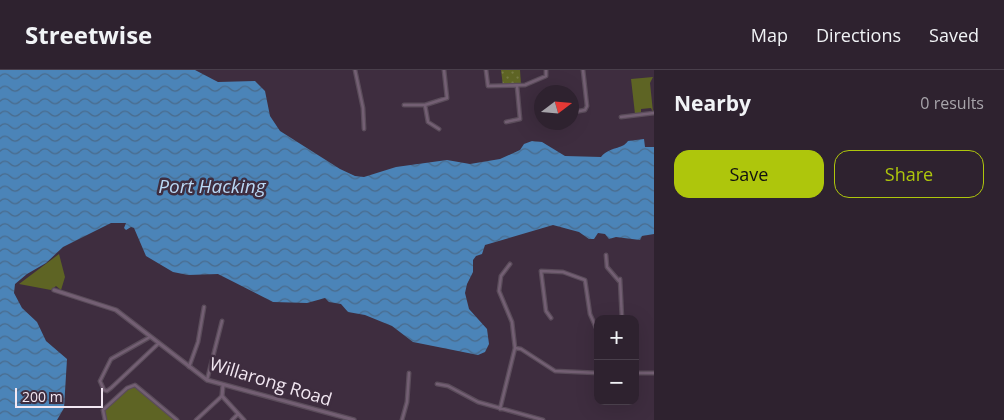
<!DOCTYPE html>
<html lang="en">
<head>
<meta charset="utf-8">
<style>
	body { margin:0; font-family:"Open Sans",sans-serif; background:#3a2f3b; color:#f1f3f6 }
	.controls { position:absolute; right:15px; bottom:15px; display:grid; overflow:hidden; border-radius:10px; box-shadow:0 5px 20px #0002 }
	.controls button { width:45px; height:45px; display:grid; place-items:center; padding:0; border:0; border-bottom:1px solid #493f4b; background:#2e222f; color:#f1f3f6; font:25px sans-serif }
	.compass { position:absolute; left:534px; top:15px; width:45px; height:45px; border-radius:50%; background:#2e222f; box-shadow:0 5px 20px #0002; rotate:74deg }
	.scale { position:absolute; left:15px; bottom:12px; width:88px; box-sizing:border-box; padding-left:5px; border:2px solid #f2e7f2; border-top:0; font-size:14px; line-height:18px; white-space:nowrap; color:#f2e7f2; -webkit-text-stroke:4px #3e2d3f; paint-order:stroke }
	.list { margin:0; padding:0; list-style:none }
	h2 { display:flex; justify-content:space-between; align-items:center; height:65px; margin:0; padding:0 20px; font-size:21px }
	h2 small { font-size:16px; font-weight:400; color:#a7a4aa }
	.actions { display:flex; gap:10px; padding:15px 20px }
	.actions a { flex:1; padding:11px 0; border:1px solid #aec60c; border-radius:15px; text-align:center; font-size:18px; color:#aec60c }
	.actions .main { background:#aec60c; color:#111 }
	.map { position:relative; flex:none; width:654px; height:350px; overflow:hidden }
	header { display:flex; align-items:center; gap:30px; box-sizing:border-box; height:70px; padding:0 25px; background:#2e222f; border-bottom:1px solid #493f4b }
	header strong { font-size:24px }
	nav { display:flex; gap:28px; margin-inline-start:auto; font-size:18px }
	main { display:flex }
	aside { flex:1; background:#2e222f }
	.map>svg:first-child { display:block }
	.grass { fill:url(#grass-dots) }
	.park { fill:#5e6424 }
	.water { fill:url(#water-waves) }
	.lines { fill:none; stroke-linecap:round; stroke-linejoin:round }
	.minor-casing { stroke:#5a4c5a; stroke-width:5 }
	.tertiary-casing { stroke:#5a4c5a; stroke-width:5.5 }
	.minor { stroke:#735f73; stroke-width:2.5 }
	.tertiary { stroke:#735f73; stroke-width:3 }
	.labels { text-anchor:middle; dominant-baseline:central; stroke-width:5; stroke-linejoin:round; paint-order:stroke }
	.street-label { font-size:18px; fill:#f2e7f2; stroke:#3e2d3f }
	.water-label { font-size:19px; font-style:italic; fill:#b9d7f4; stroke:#3e2d3f }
</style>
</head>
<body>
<header>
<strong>Streetwise</strong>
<nav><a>Map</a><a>Directions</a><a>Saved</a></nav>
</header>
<main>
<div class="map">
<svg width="654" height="350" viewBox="0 0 654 350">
	<defs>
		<pattern id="grass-dots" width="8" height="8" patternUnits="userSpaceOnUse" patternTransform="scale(1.25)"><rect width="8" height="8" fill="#5e6424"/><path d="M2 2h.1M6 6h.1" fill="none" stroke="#767a44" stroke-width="1.8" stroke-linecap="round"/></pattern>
		<pattern id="water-waves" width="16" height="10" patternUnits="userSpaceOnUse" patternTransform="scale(1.25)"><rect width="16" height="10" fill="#4b84b8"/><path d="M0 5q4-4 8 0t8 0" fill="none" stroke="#4a6b8c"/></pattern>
	</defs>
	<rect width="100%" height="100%" fill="#3e2d3f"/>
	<path class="grass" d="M 501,0 L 520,0 L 521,15 L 503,16 Z"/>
	<path class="park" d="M 653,7 L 650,13 L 653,42 L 651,38 L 641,39 L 641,43 L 635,44 L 631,9 Z
		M 59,184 L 65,207 L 61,220 L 56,216 L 51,220 L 19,214 Z
		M 134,316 L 175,350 L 107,350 L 104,345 L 105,340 L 131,317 Z"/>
	<path class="water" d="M 0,0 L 195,0 L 218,12 L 255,11 L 265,21 L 270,46 L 280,61 L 340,99 L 355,106 L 364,107 L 396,97 L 447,90 L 470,94 L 500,89 L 520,80 L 524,74 L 532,71 L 542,72 L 565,86 L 601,87 C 610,76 622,80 628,71 L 644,69 L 645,77 L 654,77 L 654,164 L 642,166 L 640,170 L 616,167 L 609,169 L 605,164 L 598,163 L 594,169 L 589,169 L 579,162 L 553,155 L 485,175 L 482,184 L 476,186 L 473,190 L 473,202 L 467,214 L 465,223 L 469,239 L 487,259 L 489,274 L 485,282 L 478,285 L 413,272 L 392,256 L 365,245 L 348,242 L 341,234 L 329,232 L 325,228 L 307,233 L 273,232 L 218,204 L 188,205 L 173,202 L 146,186 L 134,158 L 131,157 L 126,160 L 124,158 L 126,153 L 111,153 L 63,177 L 46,193 L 27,204 L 15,214 L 14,223 L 22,238 L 37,252 L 46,271 L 67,289 L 64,338 L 57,350 L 0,350 Z"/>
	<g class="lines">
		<defs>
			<path id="minor" d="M 355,0 L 363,38 L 364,59
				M 486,0 L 488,16 L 525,15 L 546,6 L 546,0
				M 404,35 L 425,35
				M 574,42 L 585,40 L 587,36 L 583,0
				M 621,47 L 654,43
				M 506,52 L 520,49 L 517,16
				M 439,59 L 428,52 L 425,35 L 447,28 L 444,0
				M 606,185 L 607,197 L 619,211
				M 620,209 L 622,249
				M 551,248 L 546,241 L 541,201 L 563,202 L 585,210 L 590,244 L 598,262
				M 150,267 L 111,289 L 100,311 L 104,320 L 107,321 L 111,318 L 159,273
				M 515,278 L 521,279 L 555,301 L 598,303
				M 189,297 L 198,272 L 204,237
				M 635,303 L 654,303
				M 207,310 L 222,251
				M 437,314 L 448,316 L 478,332 L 543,350
				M 500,339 L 515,278 L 512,252 L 499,221 L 501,206 L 510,194
				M 105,350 L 103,340 L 127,318 L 135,315 L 177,350
				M 196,350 L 222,326
				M 232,350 L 238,344
				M 402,350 L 407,332 L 409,303"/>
			<path id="tertiary" d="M 54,220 L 116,240 L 207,310 L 354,350
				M 223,315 L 222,326 L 244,350"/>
		</defs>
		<use href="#minor" class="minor-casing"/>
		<use href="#tertiary" class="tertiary-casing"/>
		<use href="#minor" class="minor"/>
		<use href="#tertiary" class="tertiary"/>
	</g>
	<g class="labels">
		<g class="street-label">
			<text transform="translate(271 311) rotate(17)">Willarong Road</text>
		</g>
		<g class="water-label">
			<text x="212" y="116">Port Hacking</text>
		</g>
	</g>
</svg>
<div class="controls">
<button>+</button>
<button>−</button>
</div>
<svg class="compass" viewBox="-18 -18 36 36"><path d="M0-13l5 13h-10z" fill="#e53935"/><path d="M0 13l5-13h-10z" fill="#a7a4aa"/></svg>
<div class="scale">200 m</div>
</div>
<aside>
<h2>Nearby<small>0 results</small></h2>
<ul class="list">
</ul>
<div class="actions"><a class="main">Save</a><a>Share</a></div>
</aside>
</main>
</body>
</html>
